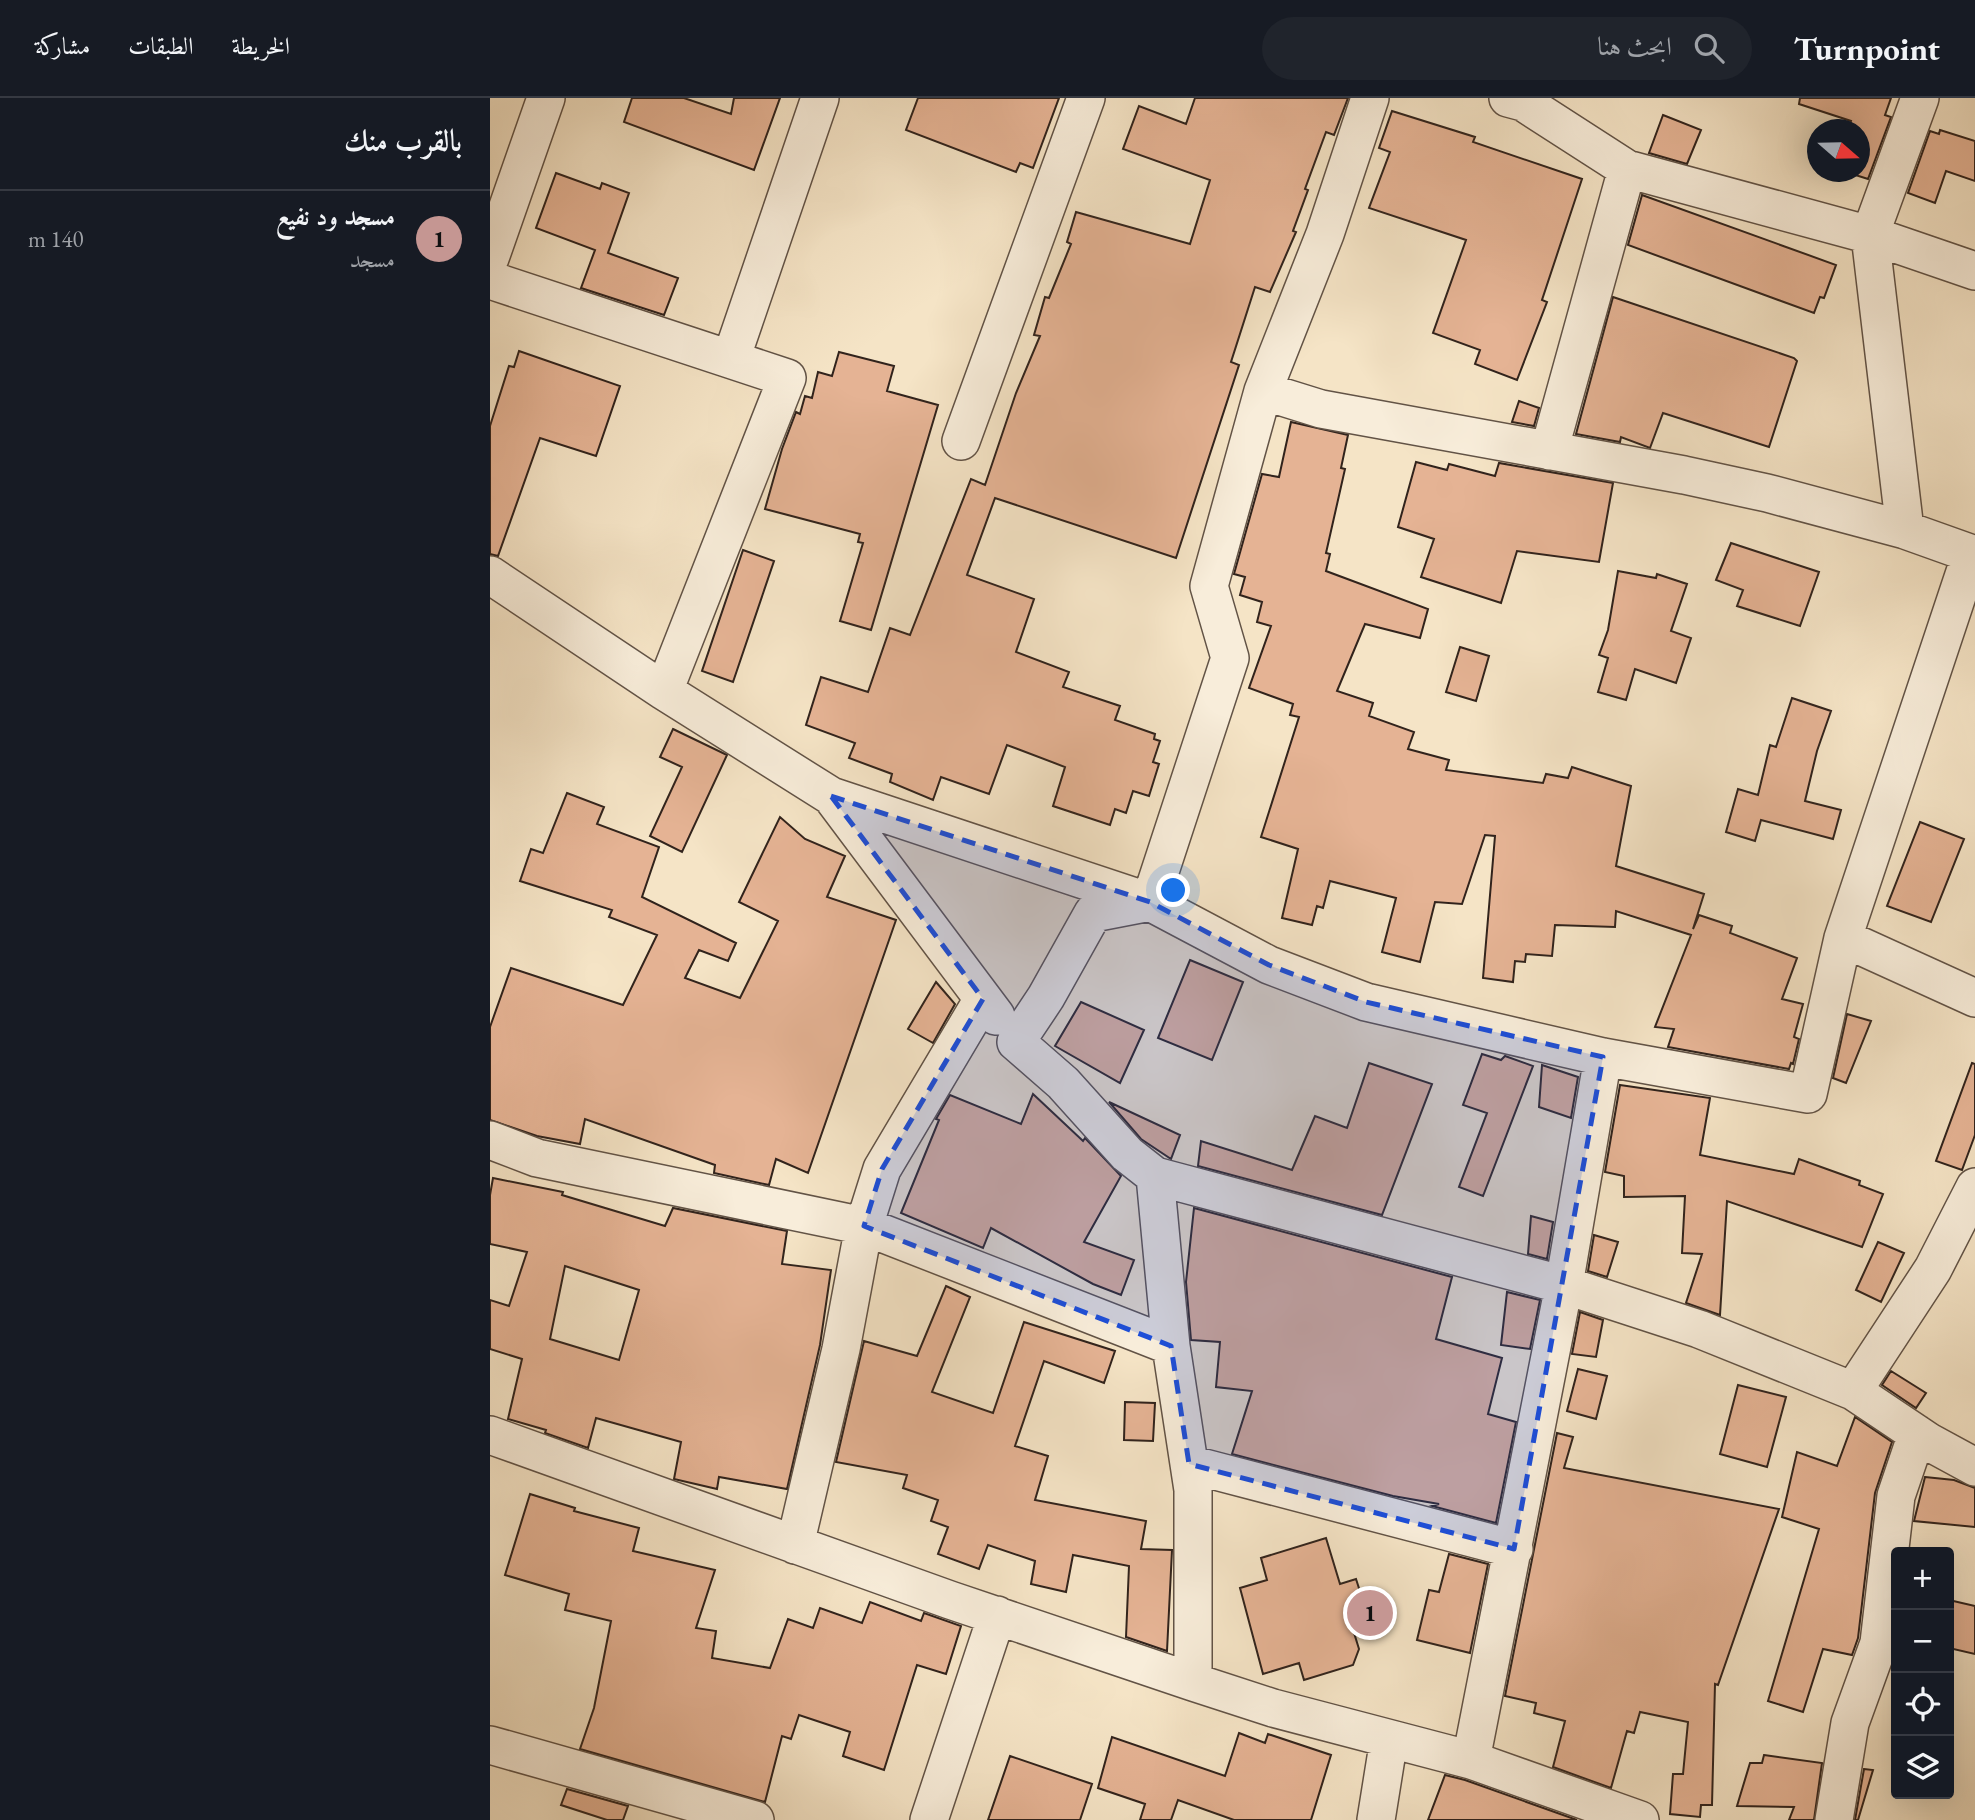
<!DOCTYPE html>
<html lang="ar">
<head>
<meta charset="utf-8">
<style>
	body { margin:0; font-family:"EB Garamond",Amiri,serif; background:#20242c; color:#f1f3f6; direction:rtl }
	.controls { position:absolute; right:21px; bottom:21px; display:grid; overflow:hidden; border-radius:7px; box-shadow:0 7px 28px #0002 }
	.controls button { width:63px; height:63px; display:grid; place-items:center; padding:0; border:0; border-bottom:2px solid #363941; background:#171b24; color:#f1f3f6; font:35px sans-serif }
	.compass { position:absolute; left:1317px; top:21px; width:63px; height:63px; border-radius:50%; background:#171b24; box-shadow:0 7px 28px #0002; rotate:110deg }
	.you { position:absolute; left:684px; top:793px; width:24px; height:24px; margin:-18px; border:5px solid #fff; border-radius:50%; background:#1a73e8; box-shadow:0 0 0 10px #1a73e833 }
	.badge { display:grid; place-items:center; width:46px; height:46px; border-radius:50%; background:#c59692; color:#111; font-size:23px; font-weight:700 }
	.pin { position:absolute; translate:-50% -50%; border:4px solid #fff; box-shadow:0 2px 7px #0006 }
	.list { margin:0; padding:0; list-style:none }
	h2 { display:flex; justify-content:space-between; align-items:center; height:91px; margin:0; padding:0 28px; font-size:30px }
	h2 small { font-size:23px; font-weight:400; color:#9ea1a6 }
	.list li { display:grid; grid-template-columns:46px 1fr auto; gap:21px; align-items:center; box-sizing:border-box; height:98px; padding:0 28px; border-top:2px solid #363941 }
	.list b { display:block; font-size:26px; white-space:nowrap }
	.list p { margin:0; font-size:23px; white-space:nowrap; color:#9ea1a6 }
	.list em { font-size:23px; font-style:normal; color:#9ea1a6 }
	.icon { flex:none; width:38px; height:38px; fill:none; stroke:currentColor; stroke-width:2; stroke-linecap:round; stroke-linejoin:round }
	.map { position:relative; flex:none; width:1485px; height:1722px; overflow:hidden; direction:ltr }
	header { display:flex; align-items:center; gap:42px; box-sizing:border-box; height:98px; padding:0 35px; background:#171b24; border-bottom:2px solid #363941 }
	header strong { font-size:33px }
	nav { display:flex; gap:38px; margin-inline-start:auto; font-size:24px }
	.search { width:490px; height:63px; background:#20242c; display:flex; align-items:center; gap:18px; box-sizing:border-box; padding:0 24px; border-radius:38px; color:#9ea1a6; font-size:26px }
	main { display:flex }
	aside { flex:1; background:#171b24 }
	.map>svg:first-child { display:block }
	.building { fill:#e5b394; stroke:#31231c; stroke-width:2; fill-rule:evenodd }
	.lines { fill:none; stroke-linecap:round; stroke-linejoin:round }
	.street-casing { stroke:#625346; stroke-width:40 }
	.street { stroke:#f8edda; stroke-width:37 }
	.marked { fill:#1d4ed8; fill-opacity:0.2; stroke:#1d4ed8; stroke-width:5; stroke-dasharray:14 9; stroke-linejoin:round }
</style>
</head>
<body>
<header>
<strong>Turnpoint</strong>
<div class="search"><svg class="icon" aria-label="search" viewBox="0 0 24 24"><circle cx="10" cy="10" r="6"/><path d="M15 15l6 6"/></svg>ابحث هنا</div>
<nav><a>الخريطة</a><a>الطبقات</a><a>مشاركة</a></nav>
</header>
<main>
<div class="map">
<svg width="1485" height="1722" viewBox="0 0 1485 1722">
	<rect width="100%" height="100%" fill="#f5e4c6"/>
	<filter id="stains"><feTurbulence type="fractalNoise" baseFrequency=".00286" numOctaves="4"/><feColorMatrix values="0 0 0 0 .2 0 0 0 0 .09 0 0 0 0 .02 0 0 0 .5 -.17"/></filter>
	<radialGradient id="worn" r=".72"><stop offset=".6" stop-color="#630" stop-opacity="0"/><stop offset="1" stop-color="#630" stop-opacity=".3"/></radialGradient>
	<path class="building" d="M 142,0 L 194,0 L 241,16 L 244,0 L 290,0 L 264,72 L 134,24 Z
		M 428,0 L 569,0 L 543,70 L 530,65 L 526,74 L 416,32 Z
		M 705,0 L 858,0 L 844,37 L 836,34 L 815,91 L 818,92 L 803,133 L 806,134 L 780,194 L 765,189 L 741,264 L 749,267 L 686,460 L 505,400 L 477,477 L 544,501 L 526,554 L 579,574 L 573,589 L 630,608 L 625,622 L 665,636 L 664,641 L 670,643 L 663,664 L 669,666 L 659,698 L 643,693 L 636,715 L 625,711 L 620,727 L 563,708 L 575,669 L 517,647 L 499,696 L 451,679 L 443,702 L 400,684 L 402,676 L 359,660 L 365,645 L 316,627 L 331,579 L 378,594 L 400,530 L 420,537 L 481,381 L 495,387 L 526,295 L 550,238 L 544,237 L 555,199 L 559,200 L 581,146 L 577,144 L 586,114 L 700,146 L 720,82 L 633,51 L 649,8 L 696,26 Z
		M 1310,0 L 1401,0 L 1395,17 L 1401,19 L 1378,81 L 1356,74 L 1369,74 L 1369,32 L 1358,32 L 1361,23 L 1309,6 Z
		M 902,13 L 985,39 L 983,44 L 1092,81 L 1052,202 L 1057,204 L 1027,282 L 985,266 L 990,252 L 943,235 L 976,142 L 879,110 L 900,54 L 889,50 Z
		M 1173,17 L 1211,32 L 1197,66 L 1159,55 Z
		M 1450,32 L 1485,43 L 1485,83 L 1456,73 L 1445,105 L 1418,95 L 1440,33 L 1449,36 Z
		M 66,75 L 110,91 L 112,85 L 139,95 L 118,155 L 188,180 L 174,217 L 91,190 L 105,152 L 46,130 Z
		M 1152,97 L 1346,167 L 1334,200 L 1330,199 L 1324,215 L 1138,147 Z
		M 1123,199 L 1304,260 L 1307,263 L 1279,349 L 1173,315 L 1160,350 L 1131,339 L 1130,344 L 1086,336 Z
		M 29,253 L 130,288 L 106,358 L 50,340 L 8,458 L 0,456 L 0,328 L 19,268 L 24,269 Z
		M 349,254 L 404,268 L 397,293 L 448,307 L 381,532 L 350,523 L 373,445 L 368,444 L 370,436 L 275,411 L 292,351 L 306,314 L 310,316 L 315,298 L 322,300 L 328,274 L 342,278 Z
		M 1029,303 L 1049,310 L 1044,328 L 1022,324 Z
		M 801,324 L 858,337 L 851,370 L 855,371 L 836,455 L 840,456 L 836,473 L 938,511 L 930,540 L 875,526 L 847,593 L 883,605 L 879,618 L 924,634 L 918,651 L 959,662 L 956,672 L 1053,685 L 1056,676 L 1078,680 L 1082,669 L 1141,688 L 1126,768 L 1214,796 L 1203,831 L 1209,817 L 1242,828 L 1240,835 L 1307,860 L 1292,901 L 1313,906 L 1304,939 L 1309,941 L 1303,966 L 1301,965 L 1299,971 L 1178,949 L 1184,931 L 1165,929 L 1201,837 L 1126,813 L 1125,829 L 1065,827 L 1062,858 L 1036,856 L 1035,864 L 1025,863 L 1023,884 L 993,880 L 1005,738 L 995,737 L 972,806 L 945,804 L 930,864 L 892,854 L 906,800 L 840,783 L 833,810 L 827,808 L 822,827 L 792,820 L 808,751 L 771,739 L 809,619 L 800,617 L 803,606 L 759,590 L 781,528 L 767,524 L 772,504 L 750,497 L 755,479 L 744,476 L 772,376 L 789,379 Z
		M 926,364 L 957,372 L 959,366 L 1005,378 L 1009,365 L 1123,385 L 1109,464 L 1027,453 L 1011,505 L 931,479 L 944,441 L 908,429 Z
		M 1241,445 L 1329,474 L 1310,528 L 1247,508 L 1253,492 L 1226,482 Z
		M 253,452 L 284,463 L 243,584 L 212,573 Z
		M 1128,473 L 1166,480 L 1167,476 L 1197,486 L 1181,533 L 1201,540 L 1186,585 L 1145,571 L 1136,602 L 1108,594 L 1118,560 L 1109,557 L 1118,532 Z
		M 970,549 L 999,558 L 986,603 L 956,594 Z
		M 1302,600 L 1341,613 L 1327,653 L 1315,703 L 1351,712 L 1343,741 L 1271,722 L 1265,743 L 1236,734 L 1248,691 L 1268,697 L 1280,647 L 1286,649 Z
		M 183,631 L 237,657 L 192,754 L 160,738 L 192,669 L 170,659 Z
		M 77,695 L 114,709 L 107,726 L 169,749 L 152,799 L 246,845 L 238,863 L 209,852 L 195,880 L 250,900 L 288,823 L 249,804 L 290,719 L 315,741 L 355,758 L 337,799 L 406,822 L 318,1075 L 286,1061 L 279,1087 L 224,1075 L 225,1067 L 95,1021 L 90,1046 L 47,1038 L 0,1022 L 0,929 L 21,870 L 133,907 L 167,837 L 119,819 L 122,812 L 30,783 L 41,751 L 53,755 Z
		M 1430,724 L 1474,741 L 1441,824 L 1397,808 Z
		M 700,862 L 753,884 L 722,962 L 668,940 Z
		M 446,884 L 465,906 L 443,945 L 418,931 Z
		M 591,904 L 654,932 L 630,985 L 565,948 Z
		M 1357,916 L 1381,923 L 1356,985 L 1343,980 Z
		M 992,956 L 1011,962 L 1015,958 L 1043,968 L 993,1098 L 969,1089 L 997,1015 L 973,1007 Z
		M 879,965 L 942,986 L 892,1117 L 708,1068 L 711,1043 L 802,1072 L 825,1018 L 857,1030 Z
		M 1482,965 L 1485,966 L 1485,1037 L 1472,1072 L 1446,1063 Z
		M 1052,967 L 1088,979 L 1081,1020 L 1049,1009 Z
		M 1130,987 L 1220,1000 L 1210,1057 L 1304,1076 L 1309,1061 L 1370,1083 L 1369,1087 L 1393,1096 L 1372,1149 L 1237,1103 L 1230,1217 L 1196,1205 L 1212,1156 L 1192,1155 L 1195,1098 L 1134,1099 L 1134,1078 L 1115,1074 Z
		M 543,996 L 593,1043 L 595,1040 L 631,1078 L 594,1144 L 644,1162 L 631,1197 L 603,1186 L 501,1130 L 493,1150 L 411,1115 L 449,1022 L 446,1021 L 460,997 L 531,1026 Z
		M 619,1004 L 690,1037 L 681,1061 L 651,1041 Z
		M 3,1080 L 73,1094 L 72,1097 L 175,1128 L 183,1110 L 297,1133 L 292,1166 L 341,1172 L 330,1247 L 297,1391 L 229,1379 L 227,1391 L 184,1381 L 191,1344 L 106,1320 L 98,1350 L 55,1335 L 56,1332 L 18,1321 L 32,1261 L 0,1251 L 0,1202 L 19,1208 L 37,1154 L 0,1146 L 0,1097 ZM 75,1168 L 149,1192 L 129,1262 L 60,1241 Z
		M 704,1110 L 962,1179 L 946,1241 L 1012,1260 L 998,1316 L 1026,1324 L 1006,1425 L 942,1408 L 949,1406 L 903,1398 L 742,1356 L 762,1293 L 726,1289 L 730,1244 L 701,1242 L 696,1184 Z
		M 1041,1118 L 1063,1124 L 1057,1161 L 1038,1156 Z
		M 1104,1137 L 1128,1144 L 1117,1179 L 1098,1173 Z
		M 1388,1144 L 1414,1155 L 1391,1204 L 1366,1192 Z
		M 456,1188 L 480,1199 L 442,1294 L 503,1315 L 534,1224 L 625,1253 L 614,1285 L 554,1263 L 525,1348 L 558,1358 L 545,1402 L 656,1423 L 651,1451 L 682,1452 L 677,1553 L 636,1539 L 639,1468 L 583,1457 L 576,1494 L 541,1486 L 545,1463 L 498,1447 L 489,1471 L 448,1456 L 458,1429 L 441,1423 L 448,1402 L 413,1390 L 417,1377 L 346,1364 L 374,1243 L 427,1258 Z
		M 1017,1194 L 1050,1202 L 1040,1251 L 1011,1247 Z
		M 1090,1214 L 1113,1222 L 1106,1259 L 1082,1256 Z
		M 1088,1271 L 1117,1278 L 1106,1321 L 1077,1313 Z
		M 1401,1273 L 1436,1295 L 1426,1310 L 1392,1287 Z
		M 1248,1287 L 1296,1299 L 1277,1369 L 1230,1356 Z
		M 635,1304 L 665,1305 L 663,1343 L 634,1342 Z
		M 1365,1319 L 1402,1344 L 1385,1395 L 1368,1540 L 1362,1557 L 1333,1551 L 1313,1614 L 1278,1603 L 1329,1431 L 1292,1419 L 1307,1354 L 1347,1368 Z
		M 1067,1335 L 1083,1339 L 1074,1370 L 1289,1411 L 1228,1587 L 1225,1586 L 1222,1707 L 1211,1707 L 1210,1719 L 1180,1716 L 1183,1676 L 1193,1676 L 1198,1624 L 1150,1614 L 1144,1635 L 1137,1633 L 1121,1690 L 1063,1669 L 1075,1623 L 1044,1615 L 1046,1605 L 1015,1598 Z
		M 1435,1379 L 1464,1382 L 1485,1390 L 1485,1429 L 1424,1423 Z
		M 40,1396 L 85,1410 L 84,1413 L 149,1430 L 143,1453 L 225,1472 L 206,1530 L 226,1533 L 222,1560 L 280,1570 L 298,1521 L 323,1530 L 330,1510 L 372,1525 L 380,1504 L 431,1523 L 434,1515 L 471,1528 L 456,1576 L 427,1567 L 394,1672 L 353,1658 L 360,1634 L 309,1617 L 301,1641 L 292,1638 L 275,1704 L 90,1651 L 104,1610 L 121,1523 L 75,1512 L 79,1496 L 15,1477 Z
		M 836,1440 L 850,1486 L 866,1481 L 874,1506 L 857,1512 L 869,1551 L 863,1567 L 814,1582 L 809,1565 L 773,1576 L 750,1490 L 777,1482 L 771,1460 Z
		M 959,1456 L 998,1466 L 980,1555 L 927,1542 L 939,1492 L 949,1494 Z
		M 1459,1502 L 1485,1508 L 1485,1556 L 1459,1550 Z
		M 749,1635 L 775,1645 L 778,1636 L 841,1657 L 821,1722 L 744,1722 L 688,1702 L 681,1722 L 650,1722 L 655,1706 L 608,1690 L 622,1639 L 735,1678 Z
		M 1274,1657 L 1332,1665 L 1324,1722 L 1299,1722 L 1304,1709 L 1247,1708 L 1260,1665 L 1272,1665 Z
		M 520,1658 L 602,1686 L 590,1722 L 498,1722 Z
		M 1374,1671 L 1383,1672 L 1368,1722 L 1365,1722 Z
		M 955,1677 L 975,1682 L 1087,1722 L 938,1722 Z
		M 77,1691 L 138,1708 L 133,1722 L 117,1722 L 71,1707 Z"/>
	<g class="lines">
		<defs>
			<path id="street" d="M 880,0 L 835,136 L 773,293 L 719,488 L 740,560 L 660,804 L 603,815 L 556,899 L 526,944 L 573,985 L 637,1056 L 665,1078 L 1074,1187 L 1209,1231 L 1363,1293 L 1439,1344 L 1485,1369
				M 1018,0 L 1033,4 L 1137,71 L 1380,137 L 1485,173
				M 0,160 L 56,0
				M 0,182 L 297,280 L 174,593
				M 241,261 L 330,0
				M 773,293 L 831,311 L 1194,377 L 1277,395 L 1415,432 L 1485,457
				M 471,343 L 596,0
				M 1059,353 L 1137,71
				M 1415,432 L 1380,137 L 1430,0
				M 0,477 L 174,593 L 341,698 L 660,804 L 779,867 L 876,904 L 1113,959 L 1318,996 L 1353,840 L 1481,456
				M 341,698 L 506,918
				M 1353,840 L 1485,900
				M 0,1042 L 47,1060 L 374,1128 L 681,1248
				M 665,1078 L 681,1248 L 703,1392 L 703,1584
				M 1363,1293 L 1443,1171 L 1485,1089
				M 0,1337 L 460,1502 L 703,1584 L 783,1610 L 981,1662 L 1150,1722
				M 699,1366 L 1024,1451
				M 305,1447 L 351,1251 L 374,1128 L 392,1071 L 493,901
				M 0,1647 L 265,1722
				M 981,1662 L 1074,1187 L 1113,959
				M 439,1722 L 507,1517
				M 886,1722 L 899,1641
				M 1344,1722 L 1360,1625 L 1389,1545 L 1406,1398 L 1427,1336"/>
		</defs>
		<use href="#street" class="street-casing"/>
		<use href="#street" class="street"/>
	</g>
	<path class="marked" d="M 341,698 L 660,804 L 779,867 L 876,904 L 1113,959 L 1024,1451 L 699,1366 L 681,1248 L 374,1128 L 392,1071 L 493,901 Z"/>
	<rect width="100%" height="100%" filter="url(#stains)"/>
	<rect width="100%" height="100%" fill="url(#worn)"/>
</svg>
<div class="controls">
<button>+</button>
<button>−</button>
<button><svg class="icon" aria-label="locate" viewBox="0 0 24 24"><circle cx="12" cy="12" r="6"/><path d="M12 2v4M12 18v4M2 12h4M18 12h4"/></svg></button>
<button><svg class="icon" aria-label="layers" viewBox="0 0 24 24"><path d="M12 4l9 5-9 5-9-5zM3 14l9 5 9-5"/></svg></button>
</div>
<svg class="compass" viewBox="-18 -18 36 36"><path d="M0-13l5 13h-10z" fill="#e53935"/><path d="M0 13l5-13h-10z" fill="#9ea1a6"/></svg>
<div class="you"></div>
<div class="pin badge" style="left:880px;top:1515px">1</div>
</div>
<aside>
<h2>بالقرب منك<small></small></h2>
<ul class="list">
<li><span class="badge">1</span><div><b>مسجد ود نفيع</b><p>مسجد</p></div><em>140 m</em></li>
</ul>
</aside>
</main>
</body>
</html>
